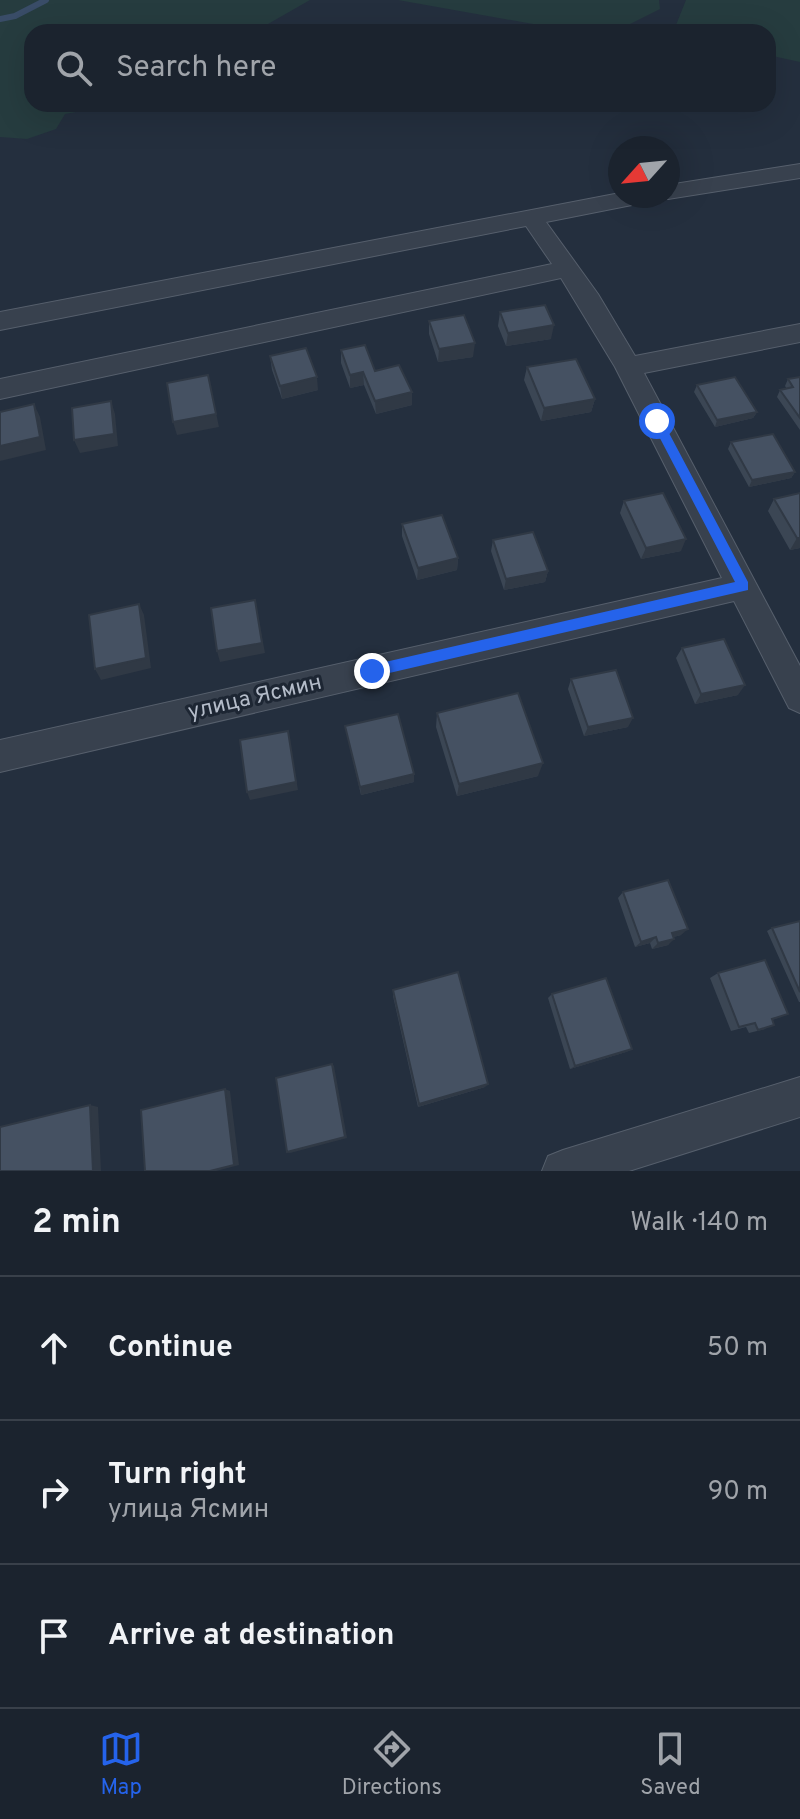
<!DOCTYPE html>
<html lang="en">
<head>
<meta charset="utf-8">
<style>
	body { margin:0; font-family:Overpass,sans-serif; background:#242b36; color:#f1f3f6 }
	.compass { position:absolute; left:608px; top:136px; width:72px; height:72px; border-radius:50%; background:#1b232e; box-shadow:0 8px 32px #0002; rotate:243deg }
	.stop { position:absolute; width:24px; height:24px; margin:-18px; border:6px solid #2563eb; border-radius:50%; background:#fff }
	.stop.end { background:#2563eb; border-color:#fff; box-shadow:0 2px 8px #0008 }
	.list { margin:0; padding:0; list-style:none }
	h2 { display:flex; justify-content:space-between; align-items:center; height:104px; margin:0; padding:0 32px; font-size:34px }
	h2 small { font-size:26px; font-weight:400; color:#a0a4aa }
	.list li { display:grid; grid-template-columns:52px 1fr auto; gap:24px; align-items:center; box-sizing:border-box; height:144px; padding:0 32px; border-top:2px solid #39404a }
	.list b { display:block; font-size:30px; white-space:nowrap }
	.list p { margin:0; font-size:26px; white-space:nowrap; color:#a0a4aa }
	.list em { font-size:26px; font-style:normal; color:#a0a4aa }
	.icon { flex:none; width:44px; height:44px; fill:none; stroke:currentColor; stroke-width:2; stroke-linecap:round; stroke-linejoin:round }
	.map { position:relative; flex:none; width:800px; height:1171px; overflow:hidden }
	.search { position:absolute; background:#1b232e; box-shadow:0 8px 32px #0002; left:24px; right:24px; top:24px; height:88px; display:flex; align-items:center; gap:20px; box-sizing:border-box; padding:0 28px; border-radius:24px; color:#a0a4aa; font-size:30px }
	.sheet { height:536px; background:#1b232e }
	nav { display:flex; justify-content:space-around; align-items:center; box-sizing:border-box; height:112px; border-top:2px solid #39404a; background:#1b232e; font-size:22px; color:#a0a4aa }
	nav a { display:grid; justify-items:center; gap:4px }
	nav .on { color:#2563eb }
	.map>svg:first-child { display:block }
	.green { fill:#263c3f }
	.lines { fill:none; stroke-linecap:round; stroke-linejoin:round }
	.stream { stroke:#394c67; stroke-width:6 }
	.minor-casing { stroke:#565f6c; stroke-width:2 }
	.minor { fill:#38414e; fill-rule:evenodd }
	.wall { fill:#3b4654 }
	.shaded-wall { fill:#303945 }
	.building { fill:#455162; stroke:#303945; stroke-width:2 }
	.route { fill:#2563eb }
	.labels { text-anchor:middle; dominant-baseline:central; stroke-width:6; stroke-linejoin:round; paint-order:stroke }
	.street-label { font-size:22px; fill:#b4bcc9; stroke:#1d2633 }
</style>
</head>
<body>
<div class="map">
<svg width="800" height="1171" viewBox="0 0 800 1171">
	<rect width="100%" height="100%" fill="#242f3e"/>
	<path class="green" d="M 0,0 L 310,0 L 254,32 L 32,32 L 32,104 L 120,104 L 65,114 L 56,129 L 27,139 L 0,137 Z
		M 398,0 L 659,0 L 660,9 L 626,26 L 550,27 Z
		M 686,0 L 800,0 L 800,62 L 768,55 L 768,32 L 674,30 Z"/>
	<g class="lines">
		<path class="stream" d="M 0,19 L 15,16 L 46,0"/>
		<defs>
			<path id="minor" d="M 800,164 L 800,178 L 668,199 L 660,196 L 668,196 L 668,185 Z
				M 620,193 L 620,196 L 653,196 L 650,201 L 642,203 L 546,222 L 598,294 L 635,356 L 800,324 L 800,342 L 644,373 L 800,666 L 800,713 L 789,708 L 734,601 L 0,772 L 0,740 L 722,578 L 615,367 L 561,278 L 0,399 L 0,379 L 552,264 L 526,226 L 0,330 L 0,312 Z
				M 800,1077 L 800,1117 L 629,1171 L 542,1171 L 548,1156 L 563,1150 Z"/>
		</defs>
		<use href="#minor" class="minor-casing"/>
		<use href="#minor" class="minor"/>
	</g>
	<path class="wall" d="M 500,312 L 551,339 L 506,346 L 498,326 Z
		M 429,321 L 473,357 L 438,362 L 429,334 Z
		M 341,350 L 412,392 L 412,405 L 376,414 L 364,385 L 350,388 L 341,363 Z
		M 270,356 L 318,390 L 282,399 L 272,370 Z
		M 527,367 L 595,399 L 591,412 L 541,421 L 524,380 Z
		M 800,377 L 800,430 L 777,397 L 780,390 L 787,389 L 785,386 L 788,379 Z
		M 697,385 L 757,412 L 753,418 L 715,427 L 694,392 Z
		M 731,442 L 795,472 L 791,478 L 749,487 L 728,449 Z
		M 800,493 L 800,548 L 790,550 L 768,511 L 774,499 Z
		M 624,501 L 681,551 L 641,559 L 620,513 Z
		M 402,524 L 458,558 L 457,570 L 417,580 L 402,536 Z
		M 493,540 L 548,571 L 545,582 L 504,590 L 491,551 Z
		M 682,648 L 738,695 L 695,704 L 676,658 Z
		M 571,679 L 628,727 L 584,736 L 568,689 Z
		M 437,713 L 538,776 L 457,796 L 436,727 Z
		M 345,726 L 414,774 L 414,782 L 361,795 Z
		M 623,892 L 681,935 L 673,937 L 668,945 L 652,949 L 650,943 L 635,947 L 618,898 Z
		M 800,921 L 800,1002 L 799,1002 L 767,931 L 772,928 Z
		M 718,973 L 788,1014 L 772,1020 L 765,1029 L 749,1033 L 746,1027 L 731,1031 L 710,978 Z
		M 393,990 L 485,1087 L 418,1107 L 393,996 Z
		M 552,994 L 632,1049 L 626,1052 L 570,1069 L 548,998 Z"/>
	<path class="shaded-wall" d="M 554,325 L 551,339 L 506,346 L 508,333 Z
		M 475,343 L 473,357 L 438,362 L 439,349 Z
		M 363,372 L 364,385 L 350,388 L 350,375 Z
		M 208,375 L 219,427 L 177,435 L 173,422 Z
		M 317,377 L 318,390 L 282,399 L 280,386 Z
		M 412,392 L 412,405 L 376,414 L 375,401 Z
		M 595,399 L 591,412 L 541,421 L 544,408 Z
		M 111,401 L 115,414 L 118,446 L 80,453 L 74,440 Z
		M 34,404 L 40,417 L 46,450 L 0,461 L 0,446 Z
		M 757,412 L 753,418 L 715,427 L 717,420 Z
		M 795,472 L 791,478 L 749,487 L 752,480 Z
		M 797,538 L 800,538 L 800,548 L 790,550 Z
		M 686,539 L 681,551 L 641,559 L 646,548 Z
		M 458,558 L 457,570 L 417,580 L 418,568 Z
		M 548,571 L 545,582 L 504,590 L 506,579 Z
		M 255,600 L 265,653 L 220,662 L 217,651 Z
		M 139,604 L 144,615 L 151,668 L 101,680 L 95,669 Z
		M 745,685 L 738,695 L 695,704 L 701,694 Z
		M 633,718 L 628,727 L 584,736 L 588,727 Z
		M 288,731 L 298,790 L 250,800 L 247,792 Z
		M 543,763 L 538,776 L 457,796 L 459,784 Z
		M 414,774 L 414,782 L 361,795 L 360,787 Z
		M 688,929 L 681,935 L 666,939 L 672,933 Z
		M 656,937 L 650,943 L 635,947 L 641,942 Z
		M 674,939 L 668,945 L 652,949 L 658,943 Z
		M 632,1049 L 626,1052 L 570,1069 L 575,1066 Z
		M 332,1064 L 334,1066 L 347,1138 L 290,1153 L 287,1152 Z
		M 488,1084 L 485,1087 L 418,1107 L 419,1104 Z
		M 225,1089 L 230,1091 L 239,1165 L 216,1171 L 210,1171 Z
		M 90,1105 L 98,1107 L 101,1171 L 93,1171 Z"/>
	<path class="building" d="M 545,305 L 554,325 L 508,333 L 500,312 Z
		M 464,315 L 475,343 L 439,349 L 429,321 Z
		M 365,345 L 375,371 L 399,365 L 412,392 L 375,401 L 363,372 L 350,375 L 341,350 Z
		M 306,348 L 317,377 L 280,386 L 270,356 Z
		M 576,359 L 595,399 L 544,408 L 527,367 Z
		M 208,375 L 216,414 L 173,422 L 167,383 Z
		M 735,377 L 757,412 L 717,420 L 697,385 Z
		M 800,377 L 800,418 L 780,390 L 793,387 L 788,379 Z
		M 111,401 L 114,434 L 74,440 L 72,408 Z
		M 34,404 L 40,437 L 0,446 L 0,412 Z
		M 773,434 L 795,472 L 752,480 L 731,442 Z
		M 663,493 L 686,539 L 646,548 L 624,501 Z
		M 800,493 L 800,538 L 797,538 L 774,499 Z
		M 442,515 L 458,558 L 418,568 L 402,524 Z
		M 533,532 L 548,571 L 506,579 L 493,540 Z
		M 255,600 L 262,643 L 217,651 L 211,608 Z
		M 139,604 L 146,658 L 95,669 L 89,615 Z
		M 724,639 L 745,685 L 701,694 L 682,648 Z
		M 616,670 L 633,718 L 588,727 L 571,679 Z
		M 518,693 L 543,763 L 459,784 L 437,713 Z
		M 398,714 L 414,774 L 360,787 L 345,726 Z
		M 288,731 L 296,782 L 247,792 L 240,740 Z
		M 668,880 L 688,929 L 672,933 L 674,939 L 658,943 L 656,937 L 641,942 L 623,892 Z
		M 800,921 L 800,992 L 772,928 Z
		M 765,960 L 788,1014 L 772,1019 L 774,1025 L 758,1030 L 755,1023 L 739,1027 L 718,973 Z
		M 458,972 L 488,1084 L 419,1104 L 393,990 Z
		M 606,978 L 632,1049 L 575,1066 L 552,994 Z
		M 332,1064 L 345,1137 L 287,1152 L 276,1078 Z
		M 225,1089 L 234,1165 L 210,1171 L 145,1171 L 141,1110 Z
		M 90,1105 L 93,1171 L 0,1171 L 0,1127 Z"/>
	<path class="route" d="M 657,417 L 661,418 L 748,582 L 748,590 L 372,677 L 367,675 L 367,667 L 372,665 L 735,582 L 651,421 Z"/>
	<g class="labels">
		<g class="street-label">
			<text transform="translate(255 698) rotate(-13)">улица Ясмин</text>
		</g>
	</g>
</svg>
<svg class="compass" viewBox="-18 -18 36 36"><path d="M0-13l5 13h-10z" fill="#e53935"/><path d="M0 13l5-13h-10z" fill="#a0a4aa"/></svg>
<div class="stop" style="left:657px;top:421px"></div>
<div class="stop end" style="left:372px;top:671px"></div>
<div class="search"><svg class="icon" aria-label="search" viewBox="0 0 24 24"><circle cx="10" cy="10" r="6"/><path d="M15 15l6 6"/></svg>Search here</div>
</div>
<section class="sheet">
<h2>2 min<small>Walk · 140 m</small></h2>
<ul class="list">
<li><svg class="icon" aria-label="ahead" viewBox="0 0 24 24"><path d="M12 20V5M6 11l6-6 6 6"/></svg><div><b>Continue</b></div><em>50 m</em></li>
<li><svg class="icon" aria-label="right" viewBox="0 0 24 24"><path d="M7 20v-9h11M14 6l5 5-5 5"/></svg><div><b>Turn right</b><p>улица Ясмин</p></div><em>90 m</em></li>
<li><svg class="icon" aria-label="arrive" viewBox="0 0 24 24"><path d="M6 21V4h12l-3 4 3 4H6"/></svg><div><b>Arrive at destination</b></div></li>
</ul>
</section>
<nav>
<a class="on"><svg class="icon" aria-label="map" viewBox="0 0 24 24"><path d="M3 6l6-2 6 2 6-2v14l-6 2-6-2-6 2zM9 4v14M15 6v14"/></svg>Map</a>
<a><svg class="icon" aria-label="directions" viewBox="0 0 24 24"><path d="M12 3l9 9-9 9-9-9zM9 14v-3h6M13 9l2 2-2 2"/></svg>Directions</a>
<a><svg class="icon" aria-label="saved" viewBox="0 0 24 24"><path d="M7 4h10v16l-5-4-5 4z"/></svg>Saved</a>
</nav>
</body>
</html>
